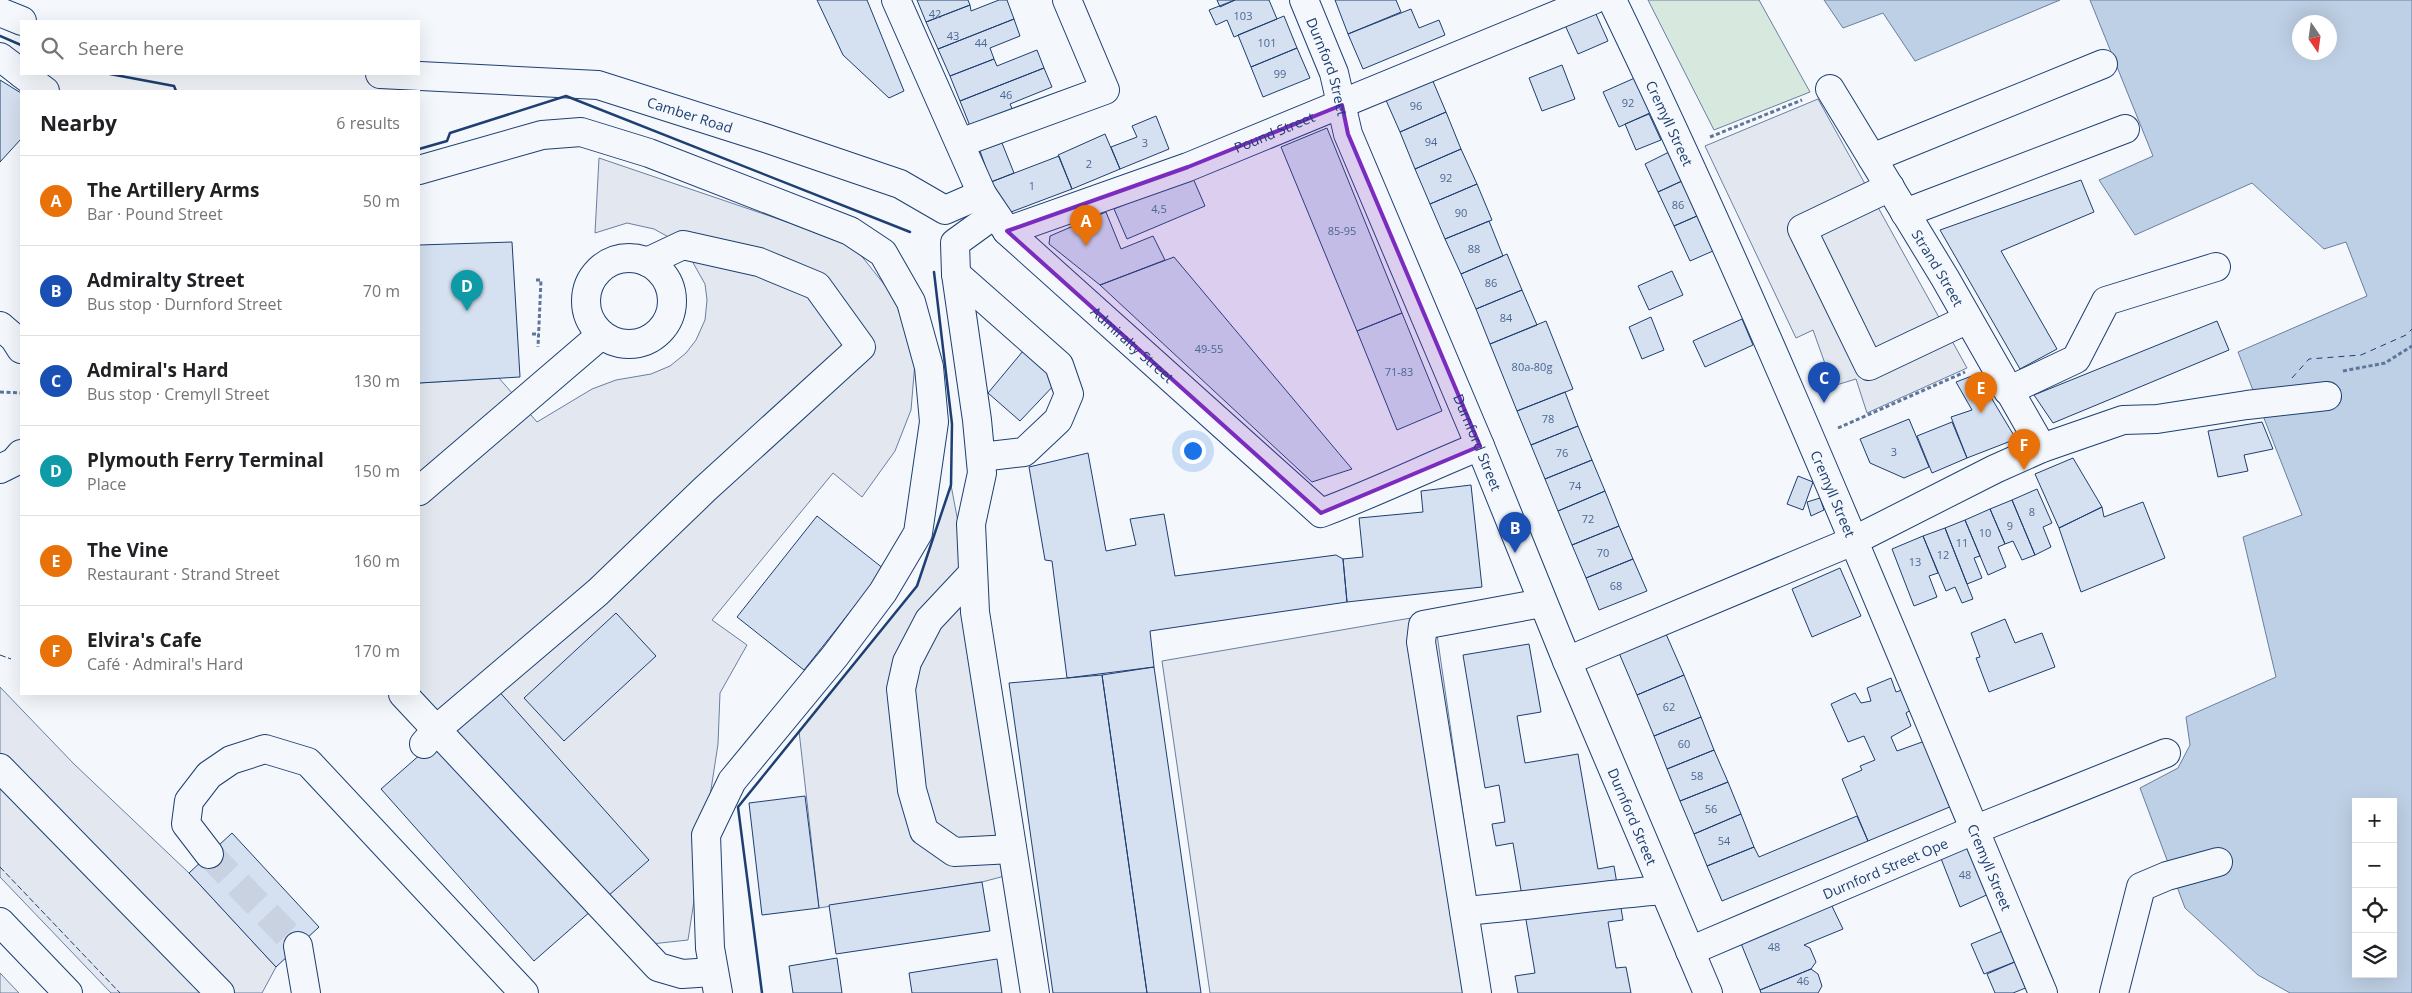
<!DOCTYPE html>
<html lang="en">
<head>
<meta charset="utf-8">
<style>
	body { margin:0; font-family:"Open Sans",sans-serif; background:#f6f6f6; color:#202124 }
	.controls { position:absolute; right:15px; bottom:15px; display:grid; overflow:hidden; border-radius:0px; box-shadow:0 5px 20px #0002 }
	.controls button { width:45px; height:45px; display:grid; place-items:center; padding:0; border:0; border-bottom:1px solid #e0e0e0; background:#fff; color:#202124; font:25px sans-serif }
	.compass { position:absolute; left:2292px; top:15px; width:45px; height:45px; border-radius:50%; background:#fff; box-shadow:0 5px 20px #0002; rotate:167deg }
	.you { position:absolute; left:1192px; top:450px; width:18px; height:18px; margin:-12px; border:4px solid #fff; border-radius:50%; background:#1a73e8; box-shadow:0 0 0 8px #1a73e833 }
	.badge { display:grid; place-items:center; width:32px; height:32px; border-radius:50%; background:#2563eb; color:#fff; font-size:16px; font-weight:700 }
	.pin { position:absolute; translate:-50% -41px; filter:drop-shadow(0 1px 2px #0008) }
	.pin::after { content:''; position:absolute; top:26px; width:18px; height:15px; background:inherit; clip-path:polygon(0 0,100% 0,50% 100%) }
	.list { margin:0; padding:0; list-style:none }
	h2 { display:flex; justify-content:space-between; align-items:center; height:65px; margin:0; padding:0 20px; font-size:21px }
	h2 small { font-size:16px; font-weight:400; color:#757577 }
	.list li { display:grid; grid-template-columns:32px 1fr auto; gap:15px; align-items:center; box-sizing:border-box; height:90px; padding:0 20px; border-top:1px solid #e0e0e0 }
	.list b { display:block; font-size:19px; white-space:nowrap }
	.list p { margin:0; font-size:16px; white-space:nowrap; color:#757577 }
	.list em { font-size:16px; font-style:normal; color:#757577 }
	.icon { flex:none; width:28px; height:28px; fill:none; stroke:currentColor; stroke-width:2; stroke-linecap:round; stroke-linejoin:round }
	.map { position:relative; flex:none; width:2412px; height:993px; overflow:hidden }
	.search { position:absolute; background:#fff; box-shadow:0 5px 20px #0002; left:20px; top:20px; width:400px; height:55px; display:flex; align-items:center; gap:12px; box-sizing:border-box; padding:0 18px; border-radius:0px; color:#757577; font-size:19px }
	.panel { position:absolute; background:#fff; box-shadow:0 5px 20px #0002; left:20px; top:90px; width:400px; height:605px; border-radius:0px }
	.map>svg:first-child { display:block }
	.green { fill:#d7e8df; stroke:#687fa3 }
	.parking { fill:#e3e8f0; stroke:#687fa3 }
	.water { fill:#bed0e5; stroke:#687fa3; fill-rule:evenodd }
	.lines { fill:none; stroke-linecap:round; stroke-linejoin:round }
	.ferry { stroke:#1d3f73; stroke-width:1; stroke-dasharray:6 5; stroke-linecap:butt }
	.building { fill:#d5e0f0; stroke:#1d3f73 }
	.minor-tunnel { stroke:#c9d2e0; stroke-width:28; stroke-dasharray:28 14; stroke-linecap:butt }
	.minor-casing { stroke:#1d3f73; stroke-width:30 }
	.path { stroke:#5e769c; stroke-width:3; stroke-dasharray:4 2.5; stroke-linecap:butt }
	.minor { stroke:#f4f7fb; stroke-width:28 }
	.fence { stroke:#1d3f73; stroke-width:1; stroke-dasharray:6 2.5; stroke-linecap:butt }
	.wall { stroke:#1d3f73; stroke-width:2.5 }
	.marked { fill:#7b2cbf; fill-opacity:0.2; stroke:#7b2cbf; stroke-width:4; stroke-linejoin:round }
	.labels { text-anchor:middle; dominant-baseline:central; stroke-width:4; stroke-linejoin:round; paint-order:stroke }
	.number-label { font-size:11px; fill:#4b6792 }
	.street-label { font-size:14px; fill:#1d3f73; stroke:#f4f7fb }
</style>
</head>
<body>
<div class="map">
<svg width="2412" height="993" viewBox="0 0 2412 993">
	<rect width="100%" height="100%" fill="#f4f7fb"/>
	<path class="green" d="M 1648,0 L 1759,0 L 1810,92 L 1714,130 Z"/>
	<path class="parking" d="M 1818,99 L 1967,368 L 1867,413 L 1856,379 L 1833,386 L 1813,330 L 1796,338 L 1705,146 Z
		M 599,158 L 852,244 L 895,298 L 915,362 L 911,410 L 895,451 L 862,497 L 833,473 L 712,620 L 747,645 L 720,693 L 718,744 L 688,940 L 651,944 L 419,690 L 419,383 L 499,378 L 537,422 L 592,389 L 616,380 L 651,374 L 670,366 L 686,353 L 696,340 L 705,320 L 707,300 L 705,284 L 683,245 L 654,229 L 627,223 L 595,233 Z
		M 951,485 L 975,612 L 1016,873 L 982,882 L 819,908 L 799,731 L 917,586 Z
		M 1434,614 L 1489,993 L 1210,993 L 1162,661 Z
		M 0,687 L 74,764 L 189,873 L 276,967 L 262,993 L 111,993 L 0,877 Z
		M 0,973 L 19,993 L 0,993 Z"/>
	<path class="water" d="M 1824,0 L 2060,0 L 1915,61 L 1883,13 L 1843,28 Z
		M 2090,0 L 2412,0 L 2412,993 L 2290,993 L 2258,975 L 2185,908 L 2140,788 L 2178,768 L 2190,745 L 2186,717 L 2276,677 L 2243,537 L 2302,515 L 2238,352 L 2367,296 L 2346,242 L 2324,249 L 2252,183 L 2135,235 L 2099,180 L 2153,156 ZM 2300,22 L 2330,22 L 2330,52 L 2300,52 ZM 2356,802 L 2393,802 L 2393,974 L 2356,974 Z"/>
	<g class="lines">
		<path class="ferry" d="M 2292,378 L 2309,359 L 2361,355 L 2406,335 L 2412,329"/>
	</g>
	<path class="building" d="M 817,0 L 867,0 L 904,91 L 889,98 L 843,55 Z
		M 917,0 L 968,0 L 970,5 L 926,22 Z
		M 999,0 L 1007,0 L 1014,19 L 938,49 L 926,22 L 970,5 L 971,11 Z
		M 1217,0 L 1235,0 L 1220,7 Z
		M 1235,0 L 1269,0 L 1277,19 L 1234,37 L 1227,20 L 1216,25 L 1209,10 Z
		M 1335,0 L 1396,0 L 1401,12 L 1348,34 Z
		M 1411,9 L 1419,28 L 1439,20 L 1445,35 L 1363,69 L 1348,34 Z
		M 1595,12 L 1608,41 L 1578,54 L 1565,25 Z
		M 1284,16 L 1297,48 L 1251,67 L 1238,35 Z
		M 1014,19 L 1020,36 L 990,48 L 994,59 L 950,76 L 938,49 Z
		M 1297,48 L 1310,78 L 1263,97 L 1251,67 Z
		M 1037,50 L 1044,68 L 960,101 L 950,76 L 994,59 L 997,66 Z
		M 1562,65 L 1575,99 L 1542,111 L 1529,78 Z
		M 1044,68 L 1052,87 L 1010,104 L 1015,115 L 970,126 L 960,101 Z
		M 1637,77 L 1652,112 L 1619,127 L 1603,92 Z
		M 1432,79 L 1446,112 L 1400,132 L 1385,98 Z
		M 0,80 L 21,93 L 21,139 L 0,162 Z
		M 1446,112 L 1461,149 L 1415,169 L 1400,132 Z
		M 1649,114 L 1661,140 L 1636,150 L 1625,124 Z
		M 1156,116 L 1169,149 L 1120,169 L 1111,147 L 1137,137 L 1132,126 Z
		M 1327,128 L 1402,313 L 1357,331 L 1281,147 Z
		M 1105,134 L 1120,169 L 1072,189 L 1058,155 Z
		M 1002,143 L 1014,173 L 991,182 L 980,151 Z
		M 1461,149 L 1477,184 L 1430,204 L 1415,169 Z
		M 1669,152 L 1682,181 L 1658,192 L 1645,164 Z
		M 1059,156 L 1072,189 L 1011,212 L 1002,210 L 991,182 Z
		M 1192,176 L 1205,206 L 1127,239 L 1114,209 Z
		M 2081,180 L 2094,212 L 2001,251 L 2057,349 L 2020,369 L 1940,230 Z
		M 1682,181 L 1697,216 L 1674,226 L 1658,192 Z
		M 1477,184 L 1492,220 L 1445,239 L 1430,204 Z
		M 1106,212 L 1121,249 L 1153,236 L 1165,260 L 1100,285 L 1049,244 L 1050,236 Z
		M 1697,216 L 1713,251 L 1690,261 L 1674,226 Z
		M 1489,221 L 1503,256 L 1461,274 L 1445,239 Z
		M 512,242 L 520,377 L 419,383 L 419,245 Z
		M 1507,254 L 1522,290 L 1476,309 L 1461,274 Z
		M 1174,257 L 1352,469 L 1312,482 L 1100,285 Z
		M 1672,271 L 1683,295 L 1649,310 L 1638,286 Z
		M 1522,290 L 1537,325 L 1490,344 L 1476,309 Z
		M 1402,313 L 1442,411 L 1397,430 L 1357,331 Z
		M 1651,317 L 1664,350 L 1642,359 L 1629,327 Z
		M 1742,319 L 1753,345 L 1705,367 L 1693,341 Z
		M 1546,321 L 1573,389 L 1517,411 L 1490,344 Z
		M 2217,321 L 2229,350 L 2053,423 L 2034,395 Z
		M 1023,351 L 1057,382 L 1020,421 L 988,393 Z
		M 1977,374 L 2016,439 L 1967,458 L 1951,417 L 1972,410 L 1956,382 Z
		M 1565,392 L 1578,426 L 1531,445 L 1517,411 Z
		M 1909,419 L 1929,467 L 1904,478 L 1870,463 L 1860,439 Z
		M 1952,422 L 1967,458 L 1932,473 L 1917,436 Z
		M 2262,422 L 2273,449 L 2244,455 L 2248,471 L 2218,477 L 2208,431 Z
		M 1578,426 L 1592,460 L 1545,479 L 1531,445 Z
		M 1088,453 L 1106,551 L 1136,545 L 1130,519 L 1164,514 L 1175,576 L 1336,555 L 1343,559 L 1347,602 L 1150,631 L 1154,667 L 1067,678 L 1052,561 L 1045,560 L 1029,467 Z
		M 2073,458 L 2102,507 L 2059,528 L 2035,474 Z
		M 1592,460 L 1605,491 L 1558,511 L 1545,479 Z
		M 1798,476 L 1813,482 L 1803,510 L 1787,504 Z
		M 1471,485 L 1482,587 L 1347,602 L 1343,559 L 1363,557 L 1359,518 L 1423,512 L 1421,491 Z
		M 2037,489 L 2052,523 L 2043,527 L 2051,547 L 2035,555 L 2012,500 Z
		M 1605,491 L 1619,526 L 1572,545 L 1558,511 Z
		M 1820,498 L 1824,510 L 1811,516 L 1807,502 Z
		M 2012,500 L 2035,555 L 2022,560 L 2013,541 L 2005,544 L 1990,509 Z
		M 2143,502 L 2165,558 L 2081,592 L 2059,528 L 2102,507 L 2104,517 Z
		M 1990,509 L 2005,544 L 1998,547 L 2006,567 L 1988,575 L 1965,520 Z
		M 817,516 L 884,569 L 804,670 L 737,617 Z
		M 1965,520 L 1980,556 L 1974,558 L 1982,578 L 1967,584 L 1945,528 Z
		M 1619,526 L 1633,559 L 1586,578 L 1572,545 Z
		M 1945,528 L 1973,599 L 1962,603 L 1955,587 L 1946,591 L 1923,536 Z
		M 1923,536 L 1938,573 L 1929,576 L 1937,597 L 1914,606 L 1892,549 Z
		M 1633,559 L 1647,591 L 1599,610 L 1586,578 Z
		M 1840,568 L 1861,616 L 1812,637 L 1792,589 Z
		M 616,613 L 656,656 L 564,741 L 524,698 Z
		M 2005,619 L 2015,643 L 2042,633 L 2055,667 L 1989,692 L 1976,658 L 1980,657 L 1971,633 Z
		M 1666,634 L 1684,675 L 1637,695 L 1619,653 Z
		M 1529,644 L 1541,712 L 1517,716 L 1525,763 L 1578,754 L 1598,869 L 1614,866 L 1623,920 L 1608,922 L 1616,968 L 1626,967 L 1631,993 L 1518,993 L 1515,976 L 1535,973 L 1513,843 L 1496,846 L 1492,824 L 1505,822 L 1499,785 L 1485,788 L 1463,655 Z
		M 1154,667 L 1201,993 L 1147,993 L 1102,675 Z
		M 1102,675 L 1147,993 L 1053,993 L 1009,683 Z
		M 1684,675 L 1701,717 L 1654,736 L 1637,695 Z
		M 1891,678 L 1896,692 L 1902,690 L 1911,710 L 1906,713 L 1911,726 L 1891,737 L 1897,751 L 1925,741 L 1952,806 L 1868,841 L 1842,779 L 1862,770 L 1860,766 L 1875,760 L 1864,736 L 1848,742 L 1831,704 L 1855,693 L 1861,703 L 1871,701 L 1867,688 Z
		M 496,688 L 649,860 L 534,961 L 381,789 Z
		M 1701,717 L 1714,750 L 1667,769 L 1654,736 Z
		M 1714,750 L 1728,782 L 1680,801 L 1667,769 Z
		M 1728,782 L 1741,814 L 1694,834 L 1680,801 Z
		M 805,796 L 819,908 L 762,915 L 749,803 Z
		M 1741,814 L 1754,847 L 1707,866 L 1694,834 Z
		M 1857,816 L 1868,841 L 1722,901 L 1707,866 L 1754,847 L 1759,857 Z
		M 232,833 L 319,927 L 276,967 L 189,873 Z
		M 1970,843 L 1991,893 L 1960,907 L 1940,856 Z
		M 982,882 L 990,931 L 836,954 L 829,905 Z
		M 1830,902 L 1843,929 L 1804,945 L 1810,948 L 1816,962 L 1811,969 L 1760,990 L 1740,941 Z
		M 2005,930 L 2017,961 L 1984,974 L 1971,944 Z
		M 837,958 L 842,993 L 793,993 L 789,966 Z
		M 997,959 L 1002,993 L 912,993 L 909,973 Z
		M 2017,961 L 2028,987 L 2013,993 L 1995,993 L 1987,974 Z
		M 1811,969 L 1818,974 L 1822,986 L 1818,993 L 1761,993 L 1760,990 Z"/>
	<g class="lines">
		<path class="minor-tunnel" d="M 209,854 L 298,946"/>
		<defs>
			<g id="minor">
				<path id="s1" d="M 896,0 L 982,194 L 1007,231 L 1321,513 C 1375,493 1426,468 1480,446"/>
				<path id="s2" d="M 1304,0 L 1334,73 L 1348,134 L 1480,446 L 1567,661 L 1708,993"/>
				<path id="s3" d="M 1612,0 C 1769,325 1903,661 2043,993"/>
				<path d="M 0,12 L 22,21"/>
				<path d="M 0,57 L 21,73"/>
				<path d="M 22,74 L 45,91"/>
				<path id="s4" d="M 380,74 L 598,85 L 768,139 L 900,184 L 945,210 L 982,194"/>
				<path id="s5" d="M 1830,89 L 1945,278 L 2042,448"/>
				<path d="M 960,143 L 1105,90 L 1067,0"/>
				<path d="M 1872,158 L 2103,64"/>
				<path d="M 419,170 L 542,135 L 581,132 L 649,153 L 850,231 L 883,253 L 911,302 L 929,367 L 934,422 L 918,533 L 883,592 L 835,656 L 732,781 L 706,835 L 710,948 L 718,993"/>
				<path d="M 1890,187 L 1802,229 L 1869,366 L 1968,319"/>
				<path d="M 1905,213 L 2125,129"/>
				<path d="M 995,214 L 955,243 L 956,274 L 977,420 L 982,473 L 971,524 L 975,612 L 1035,993"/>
				<path id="s6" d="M 1007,231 L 1188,167 L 1593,0"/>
				<circle cx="629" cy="301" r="43"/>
				<path d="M 956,274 L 1059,365 L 1069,394 L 1058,420 L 1024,452 L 981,457"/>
				<path d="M 0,326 L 14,338 L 21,349"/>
				<path d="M 2008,391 L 2076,359 L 2106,301 L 2216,267"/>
				<path d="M 0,469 L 14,462 L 21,454"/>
				<path d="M 419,491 L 601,335"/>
				<path d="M 973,573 L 929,620 L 907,662 L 901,689 L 912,790 L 924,831 L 954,852 L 1012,849"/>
				<path d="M 1567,661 L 1853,541 L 1995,469 L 2042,448 L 2123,420 L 2157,419 L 2247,405 L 2327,396"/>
				<path d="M 403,694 L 658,967 L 682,974 L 713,972"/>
				<path d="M 424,744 L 437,729 L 598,592 L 705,489 L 861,347 L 817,286 L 759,262 L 683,245 L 647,262"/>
				<path d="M 0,768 L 220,993"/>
				<path d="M 209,854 L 186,824 L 189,801 L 209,775 L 231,760 L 265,749 L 308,762 L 524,993"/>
				<path d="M 1464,911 C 1531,906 1597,895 1664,890"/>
				<path d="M 0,922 L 68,993"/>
				<path d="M 298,946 L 306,993"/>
				<path id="s7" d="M 1690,951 L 1974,830 L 2166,753"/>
				<path d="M 1477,993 L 1421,642 L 1423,625 L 1542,603"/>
				<path d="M 2114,993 L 2141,887 L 2167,876 L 2218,862"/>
			</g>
		</defs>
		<use href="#minor" class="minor-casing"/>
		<path class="path" d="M 1710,137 L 1802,100
			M 536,280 L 541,280 L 538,347
			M 532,334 L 539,334
			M 2343,371 L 2385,363 L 2412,346
			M 0,392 L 21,393
			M 1838,428 L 1965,372"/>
		<use href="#minor" class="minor"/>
		<path class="fence" d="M 0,655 L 11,659
			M 0,867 L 120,993"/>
		<path class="wall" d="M 0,36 L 21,45
			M 110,74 L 174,86 L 176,91
			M 419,149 L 447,141 L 450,133 L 566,96 L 910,232
			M 762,993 L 738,807 L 917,586 L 951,485 L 952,424 L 934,272"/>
	</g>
	<path class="marked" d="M 1342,105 L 1348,134 L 1480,446 L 1321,513 L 1007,231 L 1188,167 Z"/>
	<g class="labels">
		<g class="number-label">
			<text x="935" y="13">42</text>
			<text x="1243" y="15">103</text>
			<text x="953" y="35">43</text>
			<text x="981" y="42">44</text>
			<text x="1267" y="42">101</text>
			<text x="1280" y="73">99</text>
			<text x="1006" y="94">46</text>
			<text x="1628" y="102">92</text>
			<text x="1416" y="105">96</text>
			<text x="1431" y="141">94</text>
			<text x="1145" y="142">3</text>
			<text x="1089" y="163">2</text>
			<text x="1446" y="177">92</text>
			<text x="1032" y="185">1</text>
			<text x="1678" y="204">86</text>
			<text x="1159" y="208">4,5</text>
			<text x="1461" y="212">90</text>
			<text x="1342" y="230">85-95</text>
			<text x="1474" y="248">88</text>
			<text x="1491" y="282">86</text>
			<text x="1506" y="317">84</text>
			<text x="1209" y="348">49-55</text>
			<text x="1532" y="366">80a-80g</text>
			<text x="1399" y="371">71-83</text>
			<text x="1548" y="418">78</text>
			<text x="1894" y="451">3</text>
			<text x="1562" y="452">76</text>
			<text x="1575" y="485">74</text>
			<text x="2032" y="511">8</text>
			<text x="1588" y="518">72</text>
			<text x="2010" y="525">9</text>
			<text x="1985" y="532">10</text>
			<text x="1962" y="542">11</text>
			<text x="1603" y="552">70</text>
			<text x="1943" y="554">12</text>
			<text x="1915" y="561">13</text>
			<text x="1616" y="585">68</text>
			<text x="1669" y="706">62</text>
			<text x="1684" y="743">60</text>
			<text x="1697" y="775">58</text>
			<text x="1711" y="808">56</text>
			<text x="1724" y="840">54</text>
			<text x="1965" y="874">48</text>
			<text x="1774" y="946">48</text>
			<text x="1803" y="980">46</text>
		</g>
		<g class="street-label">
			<text stroke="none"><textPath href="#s2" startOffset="71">Durnford Street</textPath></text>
			<text stroke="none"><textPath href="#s4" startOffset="315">Camber Road</textPath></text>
			<text stroke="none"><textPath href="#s3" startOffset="136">Cremyll Street</textPath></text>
			<text stroke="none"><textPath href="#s6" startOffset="285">Pound Street</textPath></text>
			<text stroke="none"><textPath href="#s5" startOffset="209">Strand Street</textPath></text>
			<text stroke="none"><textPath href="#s1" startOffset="426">Admiralty Street</textPath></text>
			<text stroke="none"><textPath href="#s2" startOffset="476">Durnford Street</textPath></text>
			<text stroke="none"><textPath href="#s3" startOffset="541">Cremyll Street</textPath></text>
			<text stroke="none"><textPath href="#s2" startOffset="881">Durnford Street</textPath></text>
			<text stroke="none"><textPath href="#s3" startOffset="946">Cremyll Street</textPath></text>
			<text stroke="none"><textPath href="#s7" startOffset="212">Durnford Street Ope</textPath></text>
		</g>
	</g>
</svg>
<div class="controls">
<button>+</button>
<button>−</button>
<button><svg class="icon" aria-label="locate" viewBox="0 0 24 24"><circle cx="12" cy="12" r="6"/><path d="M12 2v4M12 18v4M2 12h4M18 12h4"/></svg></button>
<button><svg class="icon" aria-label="layers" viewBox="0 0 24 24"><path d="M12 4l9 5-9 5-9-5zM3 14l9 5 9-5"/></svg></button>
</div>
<svg class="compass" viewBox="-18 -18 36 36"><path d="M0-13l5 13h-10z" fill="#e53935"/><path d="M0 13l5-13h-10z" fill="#757577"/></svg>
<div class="you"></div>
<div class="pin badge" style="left:1086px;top:246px;background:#e8710a">A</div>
<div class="pin badge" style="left:1515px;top:553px;background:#1a4fb4">B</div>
<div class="pin badge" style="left:1824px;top:403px;background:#1a4fb4">C</div>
<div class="pin badge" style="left:467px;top:311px;background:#0f9aa8">D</div>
<div class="pin badge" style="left:1981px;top:413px;background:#e8710a">E</div>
<div class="pin badge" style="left:2024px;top:470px;background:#e8710a">F</div>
<div class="search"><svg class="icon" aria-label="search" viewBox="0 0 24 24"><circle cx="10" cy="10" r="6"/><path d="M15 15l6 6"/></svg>Search here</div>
<section class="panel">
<h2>Nearby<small>6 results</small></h2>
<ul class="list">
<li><span class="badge" style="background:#e8710a">A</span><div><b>The Artillery Arms</b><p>Bar · Pound Street</p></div><em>50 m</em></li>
<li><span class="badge" style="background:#1a4fb4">B</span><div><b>Admiralty Street</b><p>Bus stop · Durnford Street</p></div><em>70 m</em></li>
<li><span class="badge" style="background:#1a4fb4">C</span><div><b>Admiral's Hard</b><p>Bus stop · Cremyll Street</p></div><em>130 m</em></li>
<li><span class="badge" style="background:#0f9aa8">D</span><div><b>Plymouth Ferry Terminal</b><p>Place</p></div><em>150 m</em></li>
<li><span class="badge" style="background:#e8710a">E</span><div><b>The Vine</b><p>Restaurant · Strand Street</p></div><em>160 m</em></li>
<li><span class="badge" style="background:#e8710a">F</span><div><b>Elvira's Cafe</b><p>Café · Admiral's Hard</p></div><em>170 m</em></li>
</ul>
</section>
</div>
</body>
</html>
